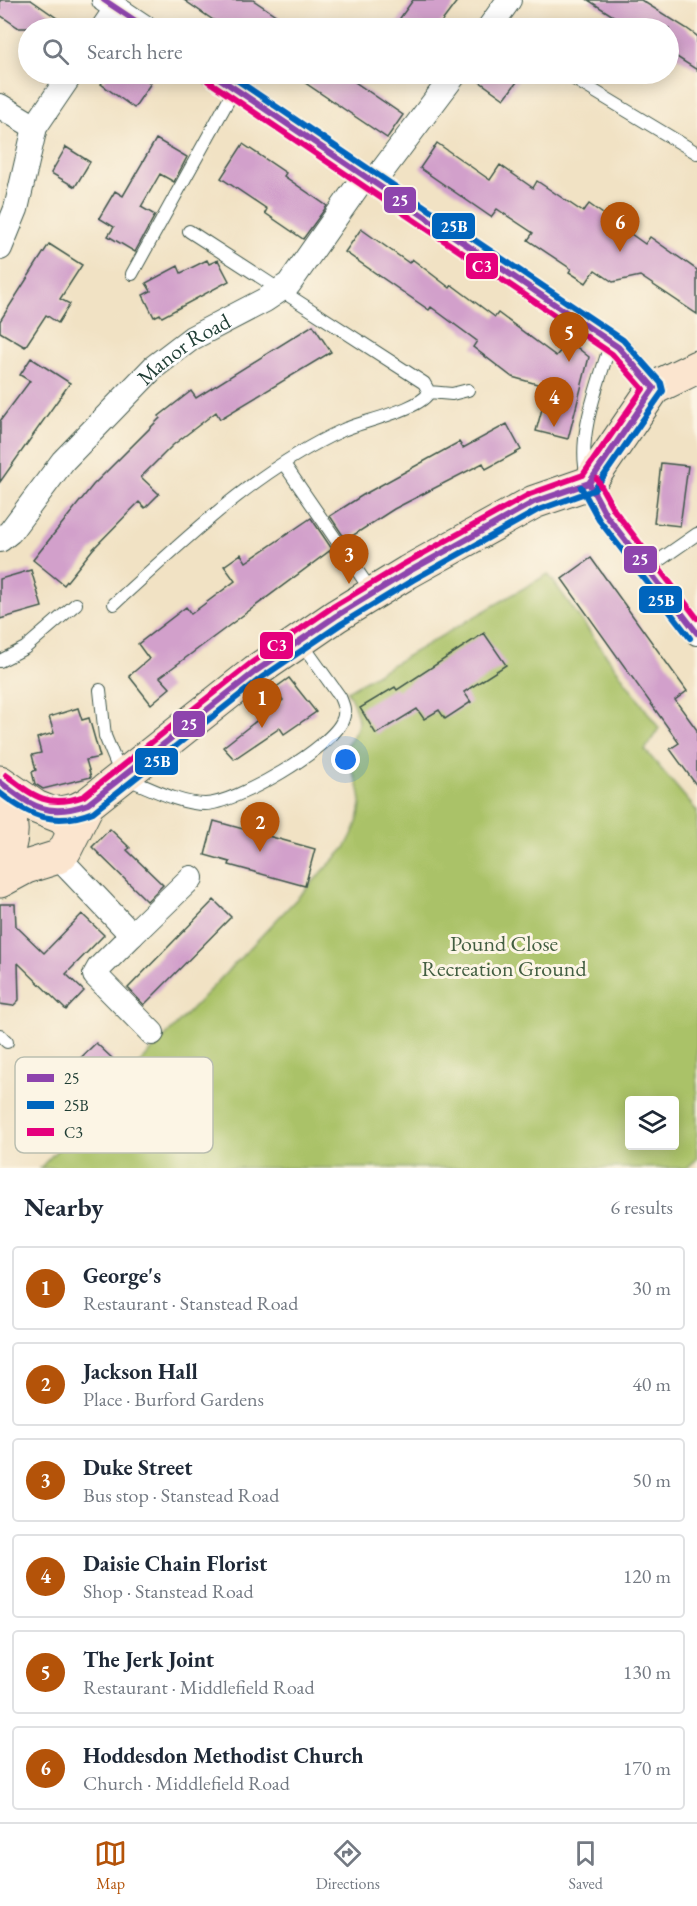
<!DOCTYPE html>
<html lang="en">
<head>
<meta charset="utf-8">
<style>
	body { margin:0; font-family:"EB Garamond",serif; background:#f6f6f7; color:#1f2937 }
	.controls { position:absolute; right:18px; bottom:18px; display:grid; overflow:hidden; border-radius:6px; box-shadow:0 3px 15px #0003 }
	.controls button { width:54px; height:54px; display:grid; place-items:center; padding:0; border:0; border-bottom:2px solid #e0e1e3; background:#fff; color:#1f2937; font:30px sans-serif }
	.you { position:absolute; left:346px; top:760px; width:21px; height:21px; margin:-15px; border:4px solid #fff; border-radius:50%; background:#1a73e8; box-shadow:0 0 0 9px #1a73e833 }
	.badge { display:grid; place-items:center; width:39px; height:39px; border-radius:50%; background:#b45309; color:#fff; font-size:20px; font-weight:700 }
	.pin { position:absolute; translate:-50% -50px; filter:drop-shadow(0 2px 3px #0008) }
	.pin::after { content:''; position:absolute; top:32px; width:21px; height:18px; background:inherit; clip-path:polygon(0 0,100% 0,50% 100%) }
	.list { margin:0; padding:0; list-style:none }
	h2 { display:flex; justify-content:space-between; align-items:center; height:78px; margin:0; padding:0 24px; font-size:26px }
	h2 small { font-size:20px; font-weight:400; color:#747a83 }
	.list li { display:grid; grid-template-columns:39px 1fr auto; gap:18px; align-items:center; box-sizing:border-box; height:84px; margin:0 12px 12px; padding:0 12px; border:2px solid #e0e1e3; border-radius:6px }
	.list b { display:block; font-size:22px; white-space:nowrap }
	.list p { margin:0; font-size:20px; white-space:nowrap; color:#747a83 }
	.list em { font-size:20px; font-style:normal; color:#747a83 }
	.icon { flex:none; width:33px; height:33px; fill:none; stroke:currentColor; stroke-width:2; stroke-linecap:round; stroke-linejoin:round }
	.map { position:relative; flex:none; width:697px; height:1168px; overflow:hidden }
	.search { position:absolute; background:#fff; box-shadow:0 3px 15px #0003; left:18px; right:18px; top:18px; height:66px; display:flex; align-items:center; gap:15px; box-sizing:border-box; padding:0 21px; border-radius:33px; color:#747a83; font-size:22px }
	.sheet { height:654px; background:#fff }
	nav { display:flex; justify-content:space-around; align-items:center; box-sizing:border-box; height:84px; border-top:2px solid #e0e1e3; background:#fff; font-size:16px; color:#747a83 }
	nav a { display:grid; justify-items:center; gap:3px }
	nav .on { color:#b45309 }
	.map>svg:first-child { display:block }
	.green { fill:#aac268; stroke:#64804e; stroke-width:1.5; fill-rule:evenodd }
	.building { fill:#d2a0cb }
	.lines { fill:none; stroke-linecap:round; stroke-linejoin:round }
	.lane-casing { stroke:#3e564a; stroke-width:14 }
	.street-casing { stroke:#3e564a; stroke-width:26 }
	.secondary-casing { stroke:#3e564a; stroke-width:35 }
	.lane { stroke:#fff; stroke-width:12 }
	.street { stroke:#fff; stroke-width:24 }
	.secondary { stroke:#fbe5cf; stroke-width:33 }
	.bus-1-casing { stroke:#fcf5e5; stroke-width:10 }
	.bus-2-casing { stroke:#fcf5e5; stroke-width:10 }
	.bus-3-casing { stroke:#fcf5e5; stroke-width:10 }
	.bus-1 { stroke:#8e44ad; stroke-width:6 }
	.bus-2 { stroke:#0065bd; stroke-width:6 }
	.bus-3 { stroke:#e5007d; stroke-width:6 }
	.labels { text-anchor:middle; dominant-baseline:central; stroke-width:6; stroke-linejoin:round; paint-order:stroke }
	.street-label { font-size:22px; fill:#1f3d34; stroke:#fcf5e5 }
	.park-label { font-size:22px; fill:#425e41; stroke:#fcf5e5 }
	.key { fill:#fcf5e5; stroke:#babeb0; stroke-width:1.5 }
	.key-label { font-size:16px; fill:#1f3d34 }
	.line-badge { stroke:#fcf5e5; stroke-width:2 }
	.badge-label { font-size:16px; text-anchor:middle; font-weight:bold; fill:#fff }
</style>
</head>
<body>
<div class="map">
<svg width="697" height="1168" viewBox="0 0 697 1168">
	<rect width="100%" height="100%" fill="#fcf5e5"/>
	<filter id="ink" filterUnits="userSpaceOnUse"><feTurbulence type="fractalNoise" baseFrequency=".0167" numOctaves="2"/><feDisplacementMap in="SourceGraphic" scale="12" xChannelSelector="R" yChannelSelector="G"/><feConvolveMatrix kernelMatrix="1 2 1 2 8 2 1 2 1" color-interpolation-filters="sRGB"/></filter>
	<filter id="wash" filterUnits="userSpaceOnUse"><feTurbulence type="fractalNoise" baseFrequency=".008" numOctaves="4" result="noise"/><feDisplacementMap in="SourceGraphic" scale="24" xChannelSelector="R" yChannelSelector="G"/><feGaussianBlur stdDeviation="1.35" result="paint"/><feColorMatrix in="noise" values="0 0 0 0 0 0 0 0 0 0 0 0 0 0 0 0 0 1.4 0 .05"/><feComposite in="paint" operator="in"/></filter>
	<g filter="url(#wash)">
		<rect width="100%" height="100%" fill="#f1e2c4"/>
		<path class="green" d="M 548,574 L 659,728 L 645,750 L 697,811 L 697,1159 L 687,1168 L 40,1168 L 345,848 C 369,807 364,790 341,750 C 364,728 361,718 347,691 ZM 630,1100 L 674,1100 L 674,1146 L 630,1146 Z"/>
		<g id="blocks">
			<path class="building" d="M 0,0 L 31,0 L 71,28 L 19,28 L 0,15 Z
				M 184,0 L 253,0 L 295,28 L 225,28 Z
				M 413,0 L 458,0 L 437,28 L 393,28 Z
				M 588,0 L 641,0 L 686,28 L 697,36 L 697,70 L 669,52 L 669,28 L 632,28 Z
				M 108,74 L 137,74 L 151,83 L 134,108 L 101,84 Z
				M 292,74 L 343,74 L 403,115 L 387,138 Z
				M 469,74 L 523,74 L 504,99 Z
				M 156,139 L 187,157 L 174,182 L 160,174 L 141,207 L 155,215 L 135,252 L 108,236 L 114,227 L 99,218 L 115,191 L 123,196 Z
				M 437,143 L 490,180 L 500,165 L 533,188 L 537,181 L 583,212 L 589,204 L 645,244 L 650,237 L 697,270 L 697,314 L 640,276 L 613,282 L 595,270 L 586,283 L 569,272 L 571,269 L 528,240 L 533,233 L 497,209 L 491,217 L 420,168 Z
				M 243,144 L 286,173 L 284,176 L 327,206 L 303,239 L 265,213 L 267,209 L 221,178 Z
				M 66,147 L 90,162 L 75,187 L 51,173 Z
				M 361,229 L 409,263 L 412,259 L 450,288 L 452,285 L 495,317 L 498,313 L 556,356 L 569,341 L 589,357 L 568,439 L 536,431 L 548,387 L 512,377 L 473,347 L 477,341 L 431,307 L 429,310 L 345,252 Z
				M 49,244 L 82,265 L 60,299 L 70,304 L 58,323 L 46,315 L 25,347 L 0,332 L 0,321 Z
				M 207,260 L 209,264 L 218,260 L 229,281 L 162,317 L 160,314 L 154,317 L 143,295 L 151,291 L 146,283 L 178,266 L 181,273 Z
				M 313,325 L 331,352 L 220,419 L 216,412 L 173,445 L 141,477 L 159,494 L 145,508 L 139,502 L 93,549 L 64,585 L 33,560 L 93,485 L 160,418 L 159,416 L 191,391 L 196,398 Z
				M 31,358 L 70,383 L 0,482 L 0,421 L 30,381 L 20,375 Z
				M 507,424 L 521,450 L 486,469 L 483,463 L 394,509 L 346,540 L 330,516 L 363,495 L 459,442 L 463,448 Z
				M 661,463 L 688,466 L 680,526 L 654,523 Z
				M 311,518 L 332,549 L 160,677 L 170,688 L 151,704 L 129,676 L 149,659 L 138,644 L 186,607 L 191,614 L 235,581 L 224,566 L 241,554 L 246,562 Z
				M 591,558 L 687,691 L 675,700 L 697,730 L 697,786 L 670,749 L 679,743 L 562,579 Z
				M 31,570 L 42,607 L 0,619 L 0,579 Z
				M 484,633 L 506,665 L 464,692 L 471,702 L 445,719 L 439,710 L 424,719 L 417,709 L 376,734 L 360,708 L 395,687 L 397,690 Z
				M 289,678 L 316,712 L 284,734 L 280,728 L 234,759 L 223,747 L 283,700 L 275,688 Z
				M 78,708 L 82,720 L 89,718 L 100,757 L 86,760 L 91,777 L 43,789 L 35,784 L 32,772 L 36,770 L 32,755 L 41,753 L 37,738 L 54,733 L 49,717 Z
				M 214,821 L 315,849 L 305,886 L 229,865 L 230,862 L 205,855 Z
				M 110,829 L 130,848 L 127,850 L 163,885 L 147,901 L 92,847 Z
				M 214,900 L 231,917 L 144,1005 L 128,988 Z
				M 0,904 L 15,904 L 16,926 L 44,953 L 82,914 L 104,935 L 66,974 L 84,991 L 66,1010 L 18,963 L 19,1000 L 13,1006 L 0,1004 Z
				M 96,1043 L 113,1059 L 76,1097 L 79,1100 L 49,1131 L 27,1110 Z"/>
		</g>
	</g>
	<g filter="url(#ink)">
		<use href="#blocks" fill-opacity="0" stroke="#3e564a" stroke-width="1.5"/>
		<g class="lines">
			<defs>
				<path id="lane" d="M 566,74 L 697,153
					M 132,274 L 235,88
					M 429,392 L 452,394 L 468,390
					M 284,464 L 372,592
					M 587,476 C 576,435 600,381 611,341
					M 648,568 L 697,534
					M 114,604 C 185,540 255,470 343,430 C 363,421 422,409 429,392 L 424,383 L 189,231
					M 0,661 L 25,648 L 76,604
					M 100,690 L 105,736 L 122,777 C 147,786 178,804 205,804 C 235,804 334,747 343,719 C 346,711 343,704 340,697 L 300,641
					M 0,1035 L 7,1042"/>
				<g id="street">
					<path d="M 104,0 L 146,28"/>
					<path d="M 103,28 L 116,9"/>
					<path d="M 489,28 L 509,0"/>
					<path d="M 213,74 L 618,347 L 654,388"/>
					<path d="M 0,106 L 35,127"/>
					<path d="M 373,183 L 455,74"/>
					<path d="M 0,248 L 16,209 L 35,127 L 71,74"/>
					<path d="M 589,483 L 606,515 L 697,633"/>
					<path id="s1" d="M 0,540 L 10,532 L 63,461 L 154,367 L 192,338 L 265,300 L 289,284 L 364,177"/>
					<path d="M 58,857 L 132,935 L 191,878"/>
					<path d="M 132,935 L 99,968 L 95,975 L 152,1033"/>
				</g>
				<path id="secondary" d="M 0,782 L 36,807 L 64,818 L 70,827
					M 0,791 C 15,818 15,842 0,869
					M 55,814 L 76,810 L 88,804 L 256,671 L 336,616 L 408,572 L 534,502 L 589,483 L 654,388 L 697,367
					M 0,881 L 26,867 L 58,857 L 65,850 L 88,804"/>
			</defs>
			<use href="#lane" class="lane-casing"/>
			<use href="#street" class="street-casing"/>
			<use href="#secondary" class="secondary-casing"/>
			<use href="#lane" class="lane"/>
			<use href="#street" class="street"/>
			<use href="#secondary" class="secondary"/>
			<defs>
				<path id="bus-1" d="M 104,0 L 146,28
					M 589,483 L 606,515 L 697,633
					M 0,782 C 31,806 48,819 88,804 L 256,671 L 336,616 L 408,572 L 534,502 L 589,483 L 654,388 L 618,347 L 213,74"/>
				<path id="bus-2" d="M 581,487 L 599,520 L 690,638
					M 0,793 C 30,817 56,827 93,812 L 261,678 L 341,624 L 413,580 L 538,510 L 594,490 L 663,391 L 661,383 L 623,340 L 228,74"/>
				<path id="bus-3" d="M 597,479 L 614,510 L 697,618
					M 6,775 C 33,796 48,809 84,796 L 250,664 L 331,608 L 404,564 L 530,494 L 583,475 L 643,389 L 612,354 L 208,81"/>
			</defs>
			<use href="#bus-1" class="bus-1-casing"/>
			<use href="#bus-2" class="bus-2-casing"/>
			<use href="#bus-3" class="bus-3-casing"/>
			<use href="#bus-1" class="bus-1"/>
			<use href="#bus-2" class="bus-2"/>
			<use href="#bus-3" class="bus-3"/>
		</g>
	</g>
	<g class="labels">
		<g class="street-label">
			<text stroke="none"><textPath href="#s1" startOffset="267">Manor Road</textPath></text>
		</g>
		<g class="park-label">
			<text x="504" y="943">Pound Close<tspan x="504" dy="25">Recreation Ground</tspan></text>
		</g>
	</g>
	<rect x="15" y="1057" width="198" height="96" rx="9" class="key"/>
	<rect x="27" y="1074" width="27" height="8" fill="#8e44ad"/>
	<rect x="27" y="1101" width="27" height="8" fill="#0065bd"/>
	<rect x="27" y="1128" width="27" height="8" fill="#e5007d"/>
	<g class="key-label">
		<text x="64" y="1084">25</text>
		<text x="64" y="1111">25B</text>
		<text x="64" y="1138">C3</text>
	</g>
	<g class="line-badge">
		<rect x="383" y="186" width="34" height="28" rx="6" fill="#8e44ad"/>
		<rect x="431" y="212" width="45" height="28" rx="6" fill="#0065bd"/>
		<rect x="465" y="252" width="34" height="28" rx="6" fill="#e5007d"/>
		<rect x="623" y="545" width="35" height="29" rx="6" fill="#8e44ad"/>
		<rect x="638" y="585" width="45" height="29" rx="6" fill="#0065bd"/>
		<rect x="259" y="631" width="35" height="29" rx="6" fill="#e5007d"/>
		<rect x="172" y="710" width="34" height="28" rx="6" fill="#8e44ad"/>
		<rect x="134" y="747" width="45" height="29" rx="6" fill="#0065bd"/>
	</g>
	<g class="badge-label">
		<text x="400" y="206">25</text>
		<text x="454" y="232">25B</text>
		<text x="482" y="272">C3</text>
		<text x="640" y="565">25</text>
		<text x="661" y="606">25B</text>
		<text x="277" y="651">C3</text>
		<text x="189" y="730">25</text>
		<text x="157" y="767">25B</text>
	</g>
</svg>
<div class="controls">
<button><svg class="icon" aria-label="layers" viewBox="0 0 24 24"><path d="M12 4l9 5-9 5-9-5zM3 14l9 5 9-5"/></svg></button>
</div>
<div class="you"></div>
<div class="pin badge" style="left:262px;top:728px">1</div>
<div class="pin badge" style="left:260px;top:852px">2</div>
<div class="pin badge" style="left:349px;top:584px">3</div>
<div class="pin badge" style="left:554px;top:427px">4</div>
<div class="pin badge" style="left:569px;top:362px">5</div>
<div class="pin badge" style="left:620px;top:252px">6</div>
<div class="search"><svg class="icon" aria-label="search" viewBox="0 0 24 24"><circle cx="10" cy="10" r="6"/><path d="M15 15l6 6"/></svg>Search here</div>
</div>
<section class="sheet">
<h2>Nearby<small>6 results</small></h2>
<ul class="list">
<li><span class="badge">1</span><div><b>George's</b><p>Restaurant · Stanstead Road</p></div><em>30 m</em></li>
<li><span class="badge">2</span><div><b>Jackson Hall</b><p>Place · Burford Gardens</p></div><em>40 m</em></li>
<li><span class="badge">3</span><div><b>Duke Street</b><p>Bus stop · Stanstead Road</p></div><em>50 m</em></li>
<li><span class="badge">4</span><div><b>Daisie Chain Florist</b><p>Shop · Stanstead Road</p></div><em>120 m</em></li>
<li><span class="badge">5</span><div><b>The Jerk Joint</b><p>Restaurant · Middlefield Road</p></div><em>130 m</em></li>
<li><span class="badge">6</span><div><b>Hoddesdon Methodist Church</b><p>Church · Middlefield Road</p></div><em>170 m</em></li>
</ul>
</section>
<nav>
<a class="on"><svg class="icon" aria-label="map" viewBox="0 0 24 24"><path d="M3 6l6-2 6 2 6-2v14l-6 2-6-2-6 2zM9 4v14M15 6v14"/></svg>Map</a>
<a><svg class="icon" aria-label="directions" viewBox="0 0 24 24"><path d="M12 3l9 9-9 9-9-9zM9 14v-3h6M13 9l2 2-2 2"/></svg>Directions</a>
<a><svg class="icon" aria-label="saved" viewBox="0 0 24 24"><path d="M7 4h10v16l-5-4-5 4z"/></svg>Saved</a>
</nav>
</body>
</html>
